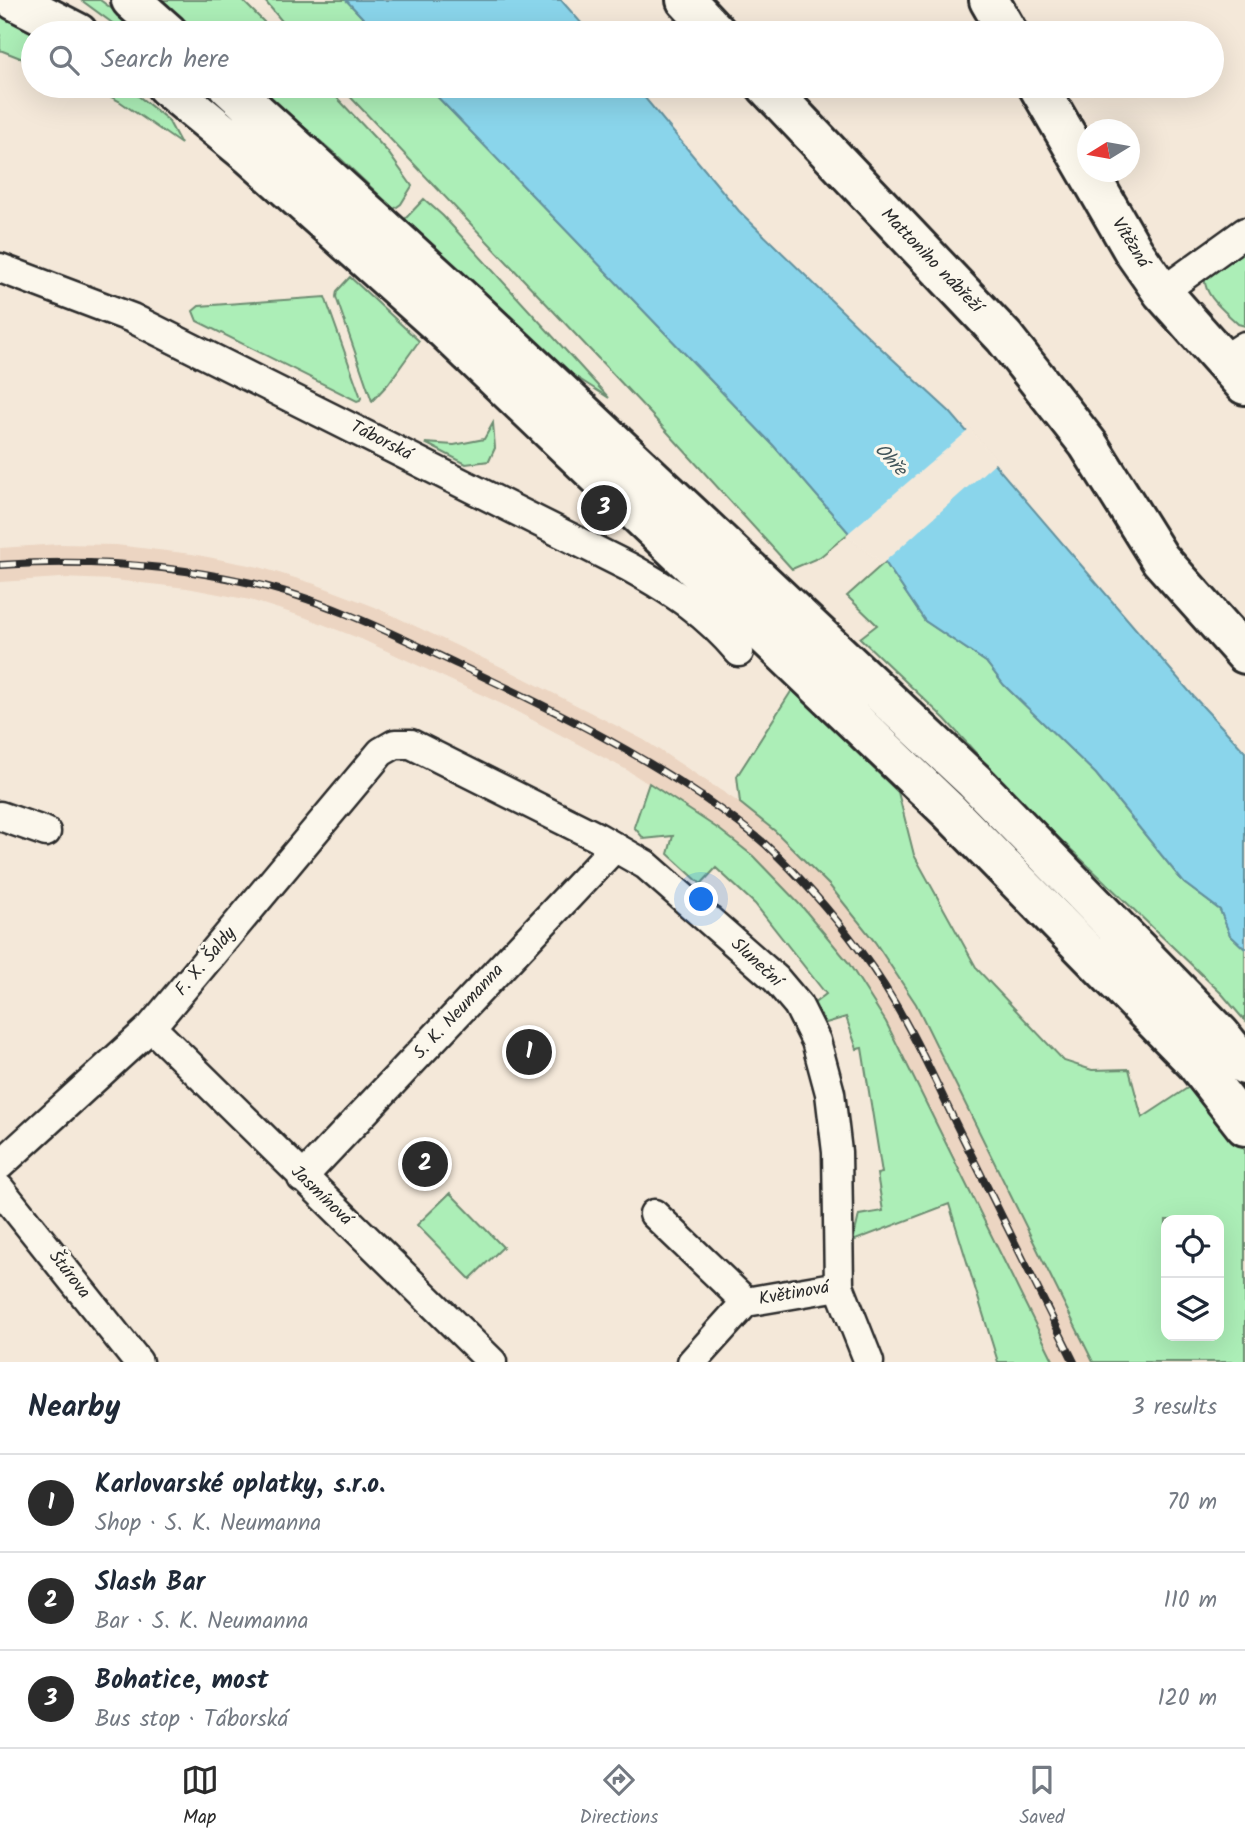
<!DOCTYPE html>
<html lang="en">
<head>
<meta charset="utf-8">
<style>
	body { margin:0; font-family:Kalam,sans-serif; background:#f2f2f3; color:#1f2937 }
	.controls { position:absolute; right:21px; bottom:21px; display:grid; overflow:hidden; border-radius:14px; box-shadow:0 7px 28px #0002 }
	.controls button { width:63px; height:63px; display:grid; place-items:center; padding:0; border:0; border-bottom:2px solid #e0e1e3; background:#fff; color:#1f2937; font:35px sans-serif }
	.compass { position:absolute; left:1077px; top:119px; width:63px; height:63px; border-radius:50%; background:#fff; box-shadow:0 7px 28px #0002; rotate:259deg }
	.you { position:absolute; left:702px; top:900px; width:24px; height:24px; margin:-18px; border:5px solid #fff; border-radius:50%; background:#1a73e8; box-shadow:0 0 0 10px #1a73e833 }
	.badge { display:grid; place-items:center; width:46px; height:46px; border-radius:50%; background:#2b2b2b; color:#fff; font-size:23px; font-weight:700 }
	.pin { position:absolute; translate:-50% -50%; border:4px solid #fff; box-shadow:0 2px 7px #0006 }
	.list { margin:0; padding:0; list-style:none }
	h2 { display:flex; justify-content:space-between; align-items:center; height:91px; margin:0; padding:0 28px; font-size:30px }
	h2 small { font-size:23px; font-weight:400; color:#747a83 }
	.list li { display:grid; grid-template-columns:46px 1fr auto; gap:21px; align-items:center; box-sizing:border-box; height:98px; padding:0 28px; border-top:2px solid #e0e1e3 }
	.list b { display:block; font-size:26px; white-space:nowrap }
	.list p { margin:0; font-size:23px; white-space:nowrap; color:#747a83 }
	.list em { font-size:23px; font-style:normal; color:#747a83 }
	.icon { flex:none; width:38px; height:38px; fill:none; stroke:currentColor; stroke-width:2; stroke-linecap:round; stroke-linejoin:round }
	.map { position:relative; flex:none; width:1245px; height:1362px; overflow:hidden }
	.search { position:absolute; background:#fff; box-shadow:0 7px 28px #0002; left:21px; right:21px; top:21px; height:77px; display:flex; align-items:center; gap:18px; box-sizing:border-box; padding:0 24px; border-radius:38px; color:#747a83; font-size:26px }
	.sheet { height:385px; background:#fff }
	nav { display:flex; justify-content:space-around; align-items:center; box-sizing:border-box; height:98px; border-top:2px solid #e0e1e3; background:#fff; font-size:19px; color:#747a83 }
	nav a { display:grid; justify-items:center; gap:4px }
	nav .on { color:#2b2b2b }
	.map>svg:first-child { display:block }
	.built { fill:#ecd5c2 }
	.green { fill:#aceeb7; stroke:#6c8c71; stroke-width:2; fill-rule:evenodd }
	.water { fill:#8ad5eb; stroke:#64919e; stroke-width:2 }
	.pier { fill:#f4e8d9 }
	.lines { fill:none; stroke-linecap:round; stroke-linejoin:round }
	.street-casing { stroke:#2b2b2b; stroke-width:33 }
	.secondary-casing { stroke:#2b2b2b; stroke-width:44 }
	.highway-casing { stroke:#2b2b2b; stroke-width:44 }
	.street { stroke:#fbf7ec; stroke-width:28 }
	.secondary { stroke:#fbf7ec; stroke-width:38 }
	.highway { stroke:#fbf7ec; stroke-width:38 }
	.rail-casing { stroke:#2b2b2b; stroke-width:8 }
	.rail { stroke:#fbf7ec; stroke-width:5; stroke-dasharray:16; stroke-linecap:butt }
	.labels { text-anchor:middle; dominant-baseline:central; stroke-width:6; stroke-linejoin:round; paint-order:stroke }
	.street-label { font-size:18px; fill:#2b2b2b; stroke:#fbf7ec }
	.water-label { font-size:19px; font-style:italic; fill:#43565b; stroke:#fbf7ec }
</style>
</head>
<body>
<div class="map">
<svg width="1245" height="1362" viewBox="0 0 1245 1362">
	<rect width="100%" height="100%" fill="#f4e8d9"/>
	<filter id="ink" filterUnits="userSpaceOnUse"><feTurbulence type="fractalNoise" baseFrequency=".0143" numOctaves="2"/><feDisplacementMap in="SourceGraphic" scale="14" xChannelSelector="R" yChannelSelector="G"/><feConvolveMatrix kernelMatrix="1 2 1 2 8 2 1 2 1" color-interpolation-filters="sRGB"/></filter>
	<g filter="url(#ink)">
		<path class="built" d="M 59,544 L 116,545 L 192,554 L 259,567 L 315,584 L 375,607 L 512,672 L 644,740 L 740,803 L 775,831 L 830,886 L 875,942 L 916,1004 L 1093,1362 L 1054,1362 L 886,1022 L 848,962 L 804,909 L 753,856 L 720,830 L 627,770 L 506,706 L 361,639 L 304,617 L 250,600 L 187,588 L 114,580 L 60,578 L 0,582 L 0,548 Z"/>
		<path class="green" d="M 81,0 L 100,0 L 145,33 L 126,33 Z
			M 154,0 L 242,0 L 275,33 L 193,33 Z
			M 264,0 L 346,0 L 377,33 L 292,33 Z
			M 0,5 L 55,33 L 33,33 L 33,63 L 0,50 Z
			M 91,86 L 126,86 L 168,120 L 181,144 L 119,101 Z
			M 256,86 L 326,86 L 387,151 L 412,186 L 401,204 L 394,209 L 340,158 Z
			M 340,86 L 427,86 L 773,445 L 849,533 L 820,557 L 792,569 L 649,412 Z
			M 424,199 L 443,216 L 609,398 L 562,368 L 405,219 Z
			M 1245,240 L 1245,326 L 1238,324 C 1226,312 1202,295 1205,276 Z
			M 350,277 L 419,341 L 388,384 L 372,401 L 336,297 L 337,291 Z
			M 325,297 L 361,398 L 360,400 L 357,401 L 197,321 L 193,311 L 199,306 Z
			M 493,423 L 495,448 L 489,461 L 466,464 L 425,443 L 454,445 L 484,439 Z
			M 885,562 L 925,621 L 986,662 L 1004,685 L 1096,774 L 1184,883 L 1220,910 L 1230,935 L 1245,949 L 1245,1021 L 1222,994 L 1013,794 L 945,719 L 860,638 L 877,625 L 847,596 Z
			M 792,690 L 898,792 L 914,855 L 977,969 L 1064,1061 L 1092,1070 L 1129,1069 L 1142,1118 L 1192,1085 L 1245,1150 L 1245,1362 L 1093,1362 L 916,1004 L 875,942 L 830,886 L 775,831 L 740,803 L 737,776 ZM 1166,1220 L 1219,1220 L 1219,1336 L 1166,1336 Z
			M 649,783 L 720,830 L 753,856 L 804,909 L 848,962 L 886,1022 L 1054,1362 L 998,1362 L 949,1204 L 853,1241 L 859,1215 L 883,1211 L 877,1174 L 882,1173 L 862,1048 L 857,1049 L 846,1017 L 826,1023 L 812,1005 L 826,994 L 755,904 L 716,868 L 701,884 L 668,854 L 673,836 L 644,839 L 634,827 Z
			M 450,1193 L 503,1247 L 470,1279 L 417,1225 Z"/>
		<path class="water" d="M 346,0 L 561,0 L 590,33 L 377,33 Z
			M 427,86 L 635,86 L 739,211 L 872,340 L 950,412 L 1194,697 L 1245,752 L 1245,949 L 1230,935 L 1220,910 L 1184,883 L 1096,774 L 1004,685 L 986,662 L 925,621 L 885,562 L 849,533 L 773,445 Z"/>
		<path class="pier" d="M 970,429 L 997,461 L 882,564 L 846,535 Z"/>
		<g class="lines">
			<defs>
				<path id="street" d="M 0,268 L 132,318 L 629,567 C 674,592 706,613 739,652
					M 1162,292 L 1245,232
					M 1222,361 L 1245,346
					M 0,816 L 46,832
					M 151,1027 L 492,1362
					M 0,1165 L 151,1027 L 381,752 L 395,744 L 411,744 L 597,837 L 646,865 L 776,979 L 798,1005 L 816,1041 L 830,1093 L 837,1152 L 839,1286 L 869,1362
					M 302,1178 L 615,847
					M 0,1189 L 138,1362
					M 654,1214 L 746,1302
					M 692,1362 L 746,1302 L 839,1286"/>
				<path id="secondary" d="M 686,0 L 717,33
					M 989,0 L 1008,33
					M 766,86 L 1004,337 L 1088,444 L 1160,559 L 1245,654
					M 1038,86 L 1134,252 L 1162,292 L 1245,385"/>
				<path id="highway" d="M 14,0 L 78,33
					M 131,0 L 168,33
					M 166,86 L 251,156 L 444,329 L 949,811 L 1195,1062 L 1245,1126
					M 228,86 L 467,304 L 974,781 L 1220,1034 L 1245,1065"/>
			</defs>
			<use href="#street" class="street-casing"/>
			<use href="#secondary" class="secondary-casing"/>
			<use href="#highway" class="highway-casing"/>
			<use href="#street" class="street"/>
			<use href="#secondary" class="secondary"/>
			<use href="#highway" class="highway"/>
			<defs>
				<path id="rail" d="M 0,565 C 85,559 168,564 251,583 C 324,599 393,634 459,665 C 542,704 625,745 701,796 C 722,811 745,826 765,844 C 800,876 832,913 861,952 C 900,1004 927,1063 955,1122 C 995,1202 1034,1282 1074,1362"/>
			</defs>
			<use href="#rail" class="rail-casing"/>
			<use href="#rail" class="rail"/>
		</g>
	</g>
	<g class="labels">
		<g class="street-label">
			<text transform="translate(1130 243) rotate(58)">Vítězná</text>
			<text transform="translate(931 261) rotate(46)">Mattoniho nábřeží</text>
			<text transform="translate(381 441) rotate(27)">Táborská</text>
			<text transform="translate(206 962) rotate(-50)">F. X. Šaldy</text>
			<text transform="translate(756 963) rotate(43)">Sluneční</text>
			<text transform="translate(459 1012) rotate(-47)">S. K. Neumanna</text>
			<text transform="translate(321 1196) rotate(44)">Jasmínová</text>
			<text transform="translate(69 1275) rotate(52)">Štúrova</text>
			<text transform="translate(794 1294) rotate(-10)">Květinová</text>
		</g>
		<g class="water-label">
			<text transform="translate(890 460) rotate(47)">Ohře</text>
		</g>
	</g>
</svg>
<div class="controls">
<button><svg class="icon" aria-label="locate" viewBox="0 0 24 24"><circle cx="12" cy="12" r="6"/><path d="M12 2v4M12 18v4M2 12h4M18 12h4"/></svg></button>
<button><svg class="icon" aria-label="layers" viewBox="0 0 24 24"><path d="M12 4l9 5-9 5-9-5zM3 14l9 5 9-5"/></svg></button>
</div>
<svg class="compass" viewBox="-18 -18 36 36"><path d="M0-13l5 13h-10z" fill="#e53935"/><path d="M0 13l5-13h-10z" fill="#747a83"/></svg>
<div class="you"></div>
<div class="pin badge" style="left:529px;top:1052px">1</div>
<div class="pin badge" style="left:425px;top:1164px">2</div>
<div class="pin badge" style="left:604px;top:508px">3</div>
<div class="search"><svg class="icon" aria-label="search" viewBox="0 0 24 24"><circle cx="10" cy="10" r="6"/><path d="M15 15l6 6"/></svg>Search here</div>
</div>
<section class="sheet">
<h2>Nearby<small>3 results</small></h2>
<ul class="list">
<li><span class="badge">1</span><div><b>Karlovarské oplatky, s.r.o.</b><p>Shop · S. K. Neumanna</p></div><em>70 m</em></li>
<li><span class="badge">2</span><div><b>Slash Bar</b><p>Bar · S. K. Neumanna</p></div><em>110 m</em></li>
<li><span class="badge">3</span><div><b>Bohatice, most</b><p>Bus stop · Táborská</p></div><em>120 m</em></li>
</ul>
</section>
<nav>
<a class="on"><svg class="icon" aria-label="map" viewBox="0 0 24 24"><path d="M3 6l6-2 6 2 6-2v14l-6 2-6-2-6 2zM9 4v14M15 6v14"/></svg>Map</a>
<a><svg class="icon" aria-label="directions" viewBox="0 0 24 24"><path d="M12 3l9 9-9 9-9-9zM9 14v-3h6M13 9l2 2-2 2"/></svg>Directions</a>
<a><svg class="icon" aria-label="saved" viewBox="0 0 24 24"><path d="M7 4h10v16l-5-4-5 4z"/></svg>Saved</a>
</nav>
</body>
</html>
